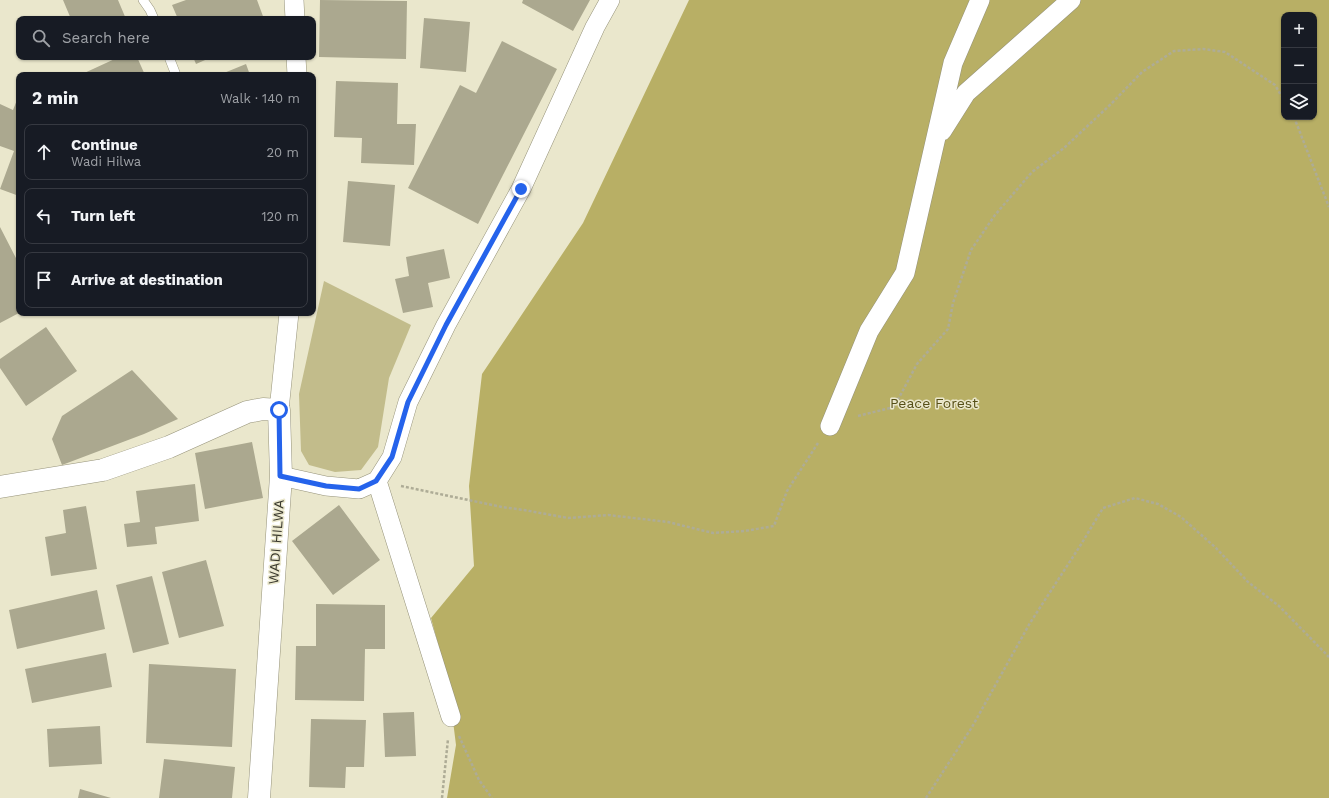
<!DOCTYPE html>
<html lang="en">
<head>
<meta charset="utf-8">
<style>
	body { margin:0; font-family:"Work Sans",sans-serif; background:#20242c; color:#f1f3f6 }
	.controls { position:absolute; right:12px; top:12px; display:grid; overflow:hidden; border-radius:8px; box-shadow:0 1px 3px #0004 }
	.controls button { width:36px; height:36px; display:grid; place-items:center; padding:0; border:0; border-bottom:1px solid #363941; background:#171b24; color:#f1f3f6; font:20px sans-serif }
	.stop { position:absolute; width:12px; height:12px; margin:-9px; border:3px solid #2563eb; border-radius:50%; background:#fff }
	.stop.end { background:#2563eb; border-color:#fff; box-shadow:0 1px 4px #0008 }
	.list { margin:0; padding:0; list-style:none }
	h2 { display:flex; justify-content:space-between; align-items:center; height:52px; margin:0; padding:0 16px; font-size:17px }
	h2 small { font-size:13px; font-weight:400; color:#9ea1a6 }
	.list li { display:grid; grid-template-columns:26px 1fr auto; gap:12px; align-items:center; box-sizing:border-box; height:56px; margin:0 8px 8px; padding:0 8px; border:1px solid #363941; border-radius:8px }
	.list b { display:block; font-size:15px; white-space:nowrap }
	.list p { margin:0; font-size:13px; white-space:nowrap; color:#9ea1a6 }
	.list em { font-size:13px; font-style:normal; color:#9ea1a6 }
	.icon { flex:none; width:22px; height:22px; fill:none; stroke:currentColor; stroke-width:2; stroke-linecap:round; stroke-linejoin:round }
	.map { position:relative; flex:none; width:1329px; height:798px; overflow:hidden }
	.search { position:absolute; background:#171b24; box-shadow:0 1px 3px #0004; left:16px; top:16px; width:300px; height:44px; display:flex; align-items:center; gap:10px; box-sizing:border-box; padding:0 14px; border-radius:8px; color:#9ea1a6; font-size:15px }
	.panel { position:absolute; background:#171b24; box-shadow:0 1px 3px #0004; left:16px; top:72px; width:300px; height:244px; border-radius:8px }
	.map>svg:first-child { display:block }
	.green { fill:#c2bc8b }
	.forest { fill:#b8af65; fill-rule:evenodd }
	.building { fill:#aba88f }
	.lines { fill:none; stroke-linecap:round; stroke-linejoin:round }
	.lane-casing { stroke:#96937a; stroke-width:10 }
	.street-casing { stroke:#96937a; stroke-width:20 }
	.secondary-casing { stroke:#96937a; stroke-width:23 }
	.path { stroke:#aeac96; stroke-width:2.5; stroke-dasharray:3 2; stroke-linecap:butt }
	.lane { stroke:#fff; stroke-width:9 }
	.street { stroke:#fff; stroke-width:19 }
	.secondary { stroke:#fff; stroke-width:22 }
	.route { stroke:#2563eb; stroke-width:5 }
	.labels { text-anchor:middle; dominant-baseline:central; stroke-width:3; stroke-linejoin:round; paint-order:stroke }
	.park-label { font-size:14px; fill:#564f17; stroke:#eae7cc }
	.street-label { font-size:14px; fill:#38372c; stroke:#eae7cc }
</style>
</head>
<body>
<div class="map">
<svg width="1329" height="798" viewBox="0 0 1329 798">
	<rect width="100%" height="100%" fill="#eae7cc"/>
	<path class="green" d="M 324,281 L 411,325 L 389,378 L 378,447 L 361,470 L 335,472 L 309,465 L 301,451 L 299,394 Z"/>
	<path class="forest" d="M 689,0 L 1329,0 L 1329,798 L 447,798 L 456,745 L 448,681 L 431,618 L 474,566 L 469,486 L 482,374 L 583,223 ZM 1284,15 L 1314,15 L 1314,117 L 1284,117 Z"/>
	<path class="building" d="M 63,0 L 118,0 L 126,19 L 71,19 Z
		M 186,0 L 257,0 L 264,19 L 178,19 L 172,5 Z
		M 320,0 L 407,1 L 406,59 L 319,57 Z
		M 523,0 L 590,0 L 573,31 L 522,3 Z
		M 424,18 L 470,22 L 466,72 L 420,68 Z
		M 502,41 L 557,69 L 478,224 L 408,188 L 460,85 L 476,93 Z
		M 119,57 L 137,57 L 145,75 L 80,75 Z
		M 193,57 L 212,57 L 196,64 Z
		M 246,64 L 250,75 L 219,75 Z
		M 336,81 L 398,83 L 397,124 L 416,124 L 414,165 L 361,163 L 362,138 L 334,137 Z
		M 19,95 L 19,196 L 0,189 L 14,151 L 0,146 L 0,104 L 13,110 Z
		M 348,181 L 395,185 L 390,246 L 343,242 Z
		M 0,227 L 18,262 L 19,262 L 19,313 L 0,323 Z
		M 444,249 L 450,278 L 428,283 L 433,307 L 403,313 L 395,279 L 409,276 L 406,257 Z
		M 46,327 L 77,371 L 26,406 L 0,368 L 0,359 Z
		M 132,370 L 178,419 L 144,434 L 62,465 L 52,439 L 62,416 Z
		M 252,442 L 263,498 L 205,509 L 195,453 Z
		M 195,484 L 199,521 L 155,527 L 157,544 L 127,547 L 124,524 L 140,522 L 136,491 Z
		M 339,505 L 380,560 L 333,595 L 292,541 Z
		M 86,506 L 97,569 L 51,576 L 45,537 L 66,533 L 63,510 Z
		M 206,560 L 224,626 L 179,638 L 162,572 Z
		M 152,576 L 169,644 L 133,653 L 116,585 Z
		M 97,590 L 105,629 L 17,649 L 9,610 Z
		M 316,604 L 385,605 L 385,649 L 365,649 L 364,701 L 295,700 L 296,646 L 316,646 Z
		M 106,653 L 112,687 L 32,703 L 25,669 Z
		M 149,664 L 236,669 L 232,747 L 146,743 Z
		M 414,712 L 416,756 L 385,757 L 383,713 Z
		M 311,719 L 366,720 L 364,767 L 346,767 L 345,788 L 309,787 Z
		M 100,726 L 102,764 L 49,767 L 47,729 Z
		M 164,759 L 235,767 L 232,798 L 159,798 Z
		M 80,789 L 111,798 L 78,798 Z"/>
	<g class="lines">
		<defs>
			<path id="lane" d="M 143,0 L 150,10 L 154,19
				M 169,57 L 176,75"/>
			<path id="street" d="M 294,0 L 295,19
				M 296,57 L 297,75
				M 942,131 L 966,93 L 1071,0
				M 279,410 L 289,313
				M 830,426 L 869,331 L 905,273 L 953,63 L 980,0
				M 281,476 L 326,486 L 359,489 L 377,481 L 392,457 L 408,402 L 446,325 L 521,189 L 595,27 L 610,0
				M 377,481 L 451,717"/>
			<path id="secondary" d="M 0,487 L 103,470 L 169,447 L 247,412 L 263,409 L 279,410 L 281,476 L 259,798"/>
		</defs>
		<use href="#lane" class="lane-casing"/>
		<use href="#street" class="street-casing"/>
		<use href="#secondary" class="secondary-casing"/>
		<path class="path" d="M 1294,117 L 1329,207
			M 858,416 L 894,407 L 917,364 L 948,329 L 953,303 L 971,250 L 995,215 L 1032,172 L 1064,148 L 1111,104 L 1142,72 L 1174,51 L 1203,49 L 1225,52 L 1275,85 L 1284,100
			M 401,486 L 502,507 L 524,510 L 568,518 L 608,515 L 668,522 L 713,533 L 745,531 L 774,526 L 787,491 L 818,443
			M 459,736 L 479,780 L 492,798
			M 442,798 L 448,739
			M 926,798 L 972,727 L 1030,623 L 1080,546 L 1103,508 L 1135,498 L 1158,504 L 1181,517 L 1216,548 L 1248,582 L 1279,606 L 1329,657"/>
		<use href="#lane" class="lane"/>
		<use href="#street" class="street"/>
		<use href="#secondary" class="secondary"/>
	</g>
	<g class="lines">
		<path class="route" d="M 279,410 L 280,476 L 326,486 L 359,489 L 376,481 L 392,457 L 408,402 L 446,325 L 521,189"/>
	</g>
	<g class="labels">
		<g class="park-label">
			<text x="934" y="403">Peace Forest</text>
		</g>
		<g class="street-label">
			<text transform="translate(276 542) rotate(-86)">WADI HILWA</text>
		</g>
	</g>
</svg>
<div class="controls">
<button>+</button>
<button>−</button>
<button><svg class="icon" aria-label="layers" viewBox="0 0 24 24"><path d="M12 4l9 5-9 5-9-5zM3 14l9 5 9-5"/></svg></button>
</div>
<div class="stop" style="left:279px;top:410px"></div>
<div class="stop end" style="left:521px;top:189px"></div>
<div class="search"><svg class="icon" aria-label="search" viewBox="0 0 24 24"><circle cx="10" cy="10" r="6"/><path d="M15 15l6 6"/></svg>Search here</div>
<section class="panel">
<h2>2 min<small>Walk · 140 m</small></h2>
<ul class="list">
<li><svg class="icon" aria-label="ahead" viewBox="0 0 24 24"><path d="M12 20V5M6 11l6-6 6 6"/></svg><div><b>Continue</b><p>Wadi Hilwa</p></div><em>20 m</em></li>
<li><svg class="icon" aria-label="left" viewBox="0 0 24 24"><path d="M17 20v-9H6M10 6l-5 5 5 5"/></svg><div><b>Turn left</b></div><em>120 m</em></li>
<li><svg class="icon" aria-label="arrive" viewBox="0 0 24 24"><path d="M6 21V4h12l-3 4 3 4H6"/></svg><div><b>Arrive at destination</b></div></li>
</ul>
</section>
</div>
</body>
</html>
